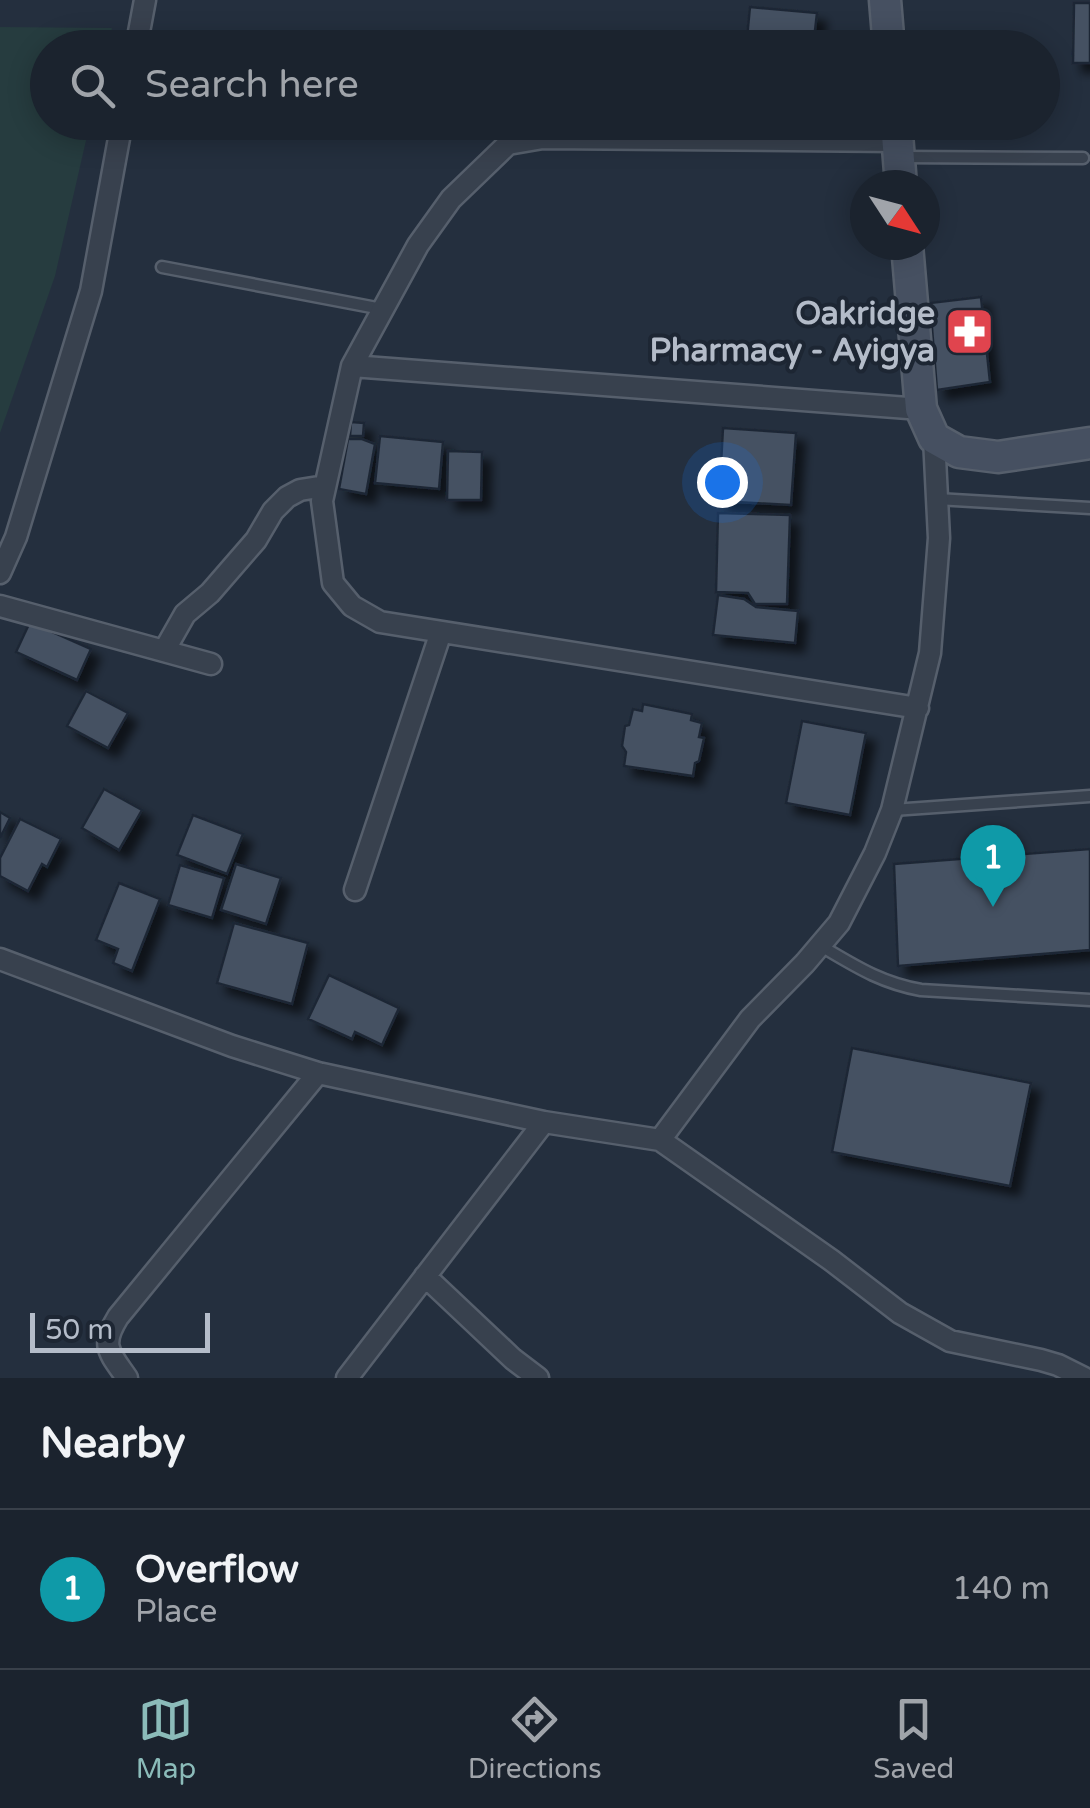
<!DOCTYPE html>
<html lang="en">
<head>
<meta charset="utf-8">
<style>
	body { margin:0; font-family:"Varela Round",sans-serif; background:#242b36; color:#f1f3f6 }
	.compass { position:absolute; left:850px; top:170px; width:90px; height:90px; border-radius:50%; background:#1b232e; box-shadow:0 5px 25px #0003; rotate:126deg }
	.scale { position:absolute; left:30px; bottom:25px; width:180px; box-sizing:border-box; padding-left:10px; border:5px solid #b4bcc9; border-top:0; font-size:28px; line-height:35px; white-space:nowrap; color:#b4bcc9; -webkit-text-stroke:8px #1d2633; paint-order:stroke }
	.you { position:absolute; left:722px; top:482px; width:35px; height:35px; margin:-25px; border:8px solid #fff; border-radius:50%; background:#1a73e8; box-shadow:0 0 0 15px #1a73e833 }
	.badge { display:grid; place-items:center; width:65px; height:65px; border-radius:50%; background:#8bbbb9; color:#fff; font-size:32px; font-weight:700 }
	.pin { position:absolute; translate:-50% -82px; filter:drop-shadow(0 2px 5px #0008) }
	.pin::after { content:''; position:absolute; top:52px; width:35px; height:30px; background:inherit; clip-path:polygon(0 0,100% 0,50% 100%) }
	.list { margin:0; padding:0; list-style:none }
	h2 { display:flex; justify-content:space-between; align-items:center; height:130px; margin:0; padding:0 40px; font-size:42px }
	h2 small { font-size:32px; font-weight:400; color:#a0a4aa }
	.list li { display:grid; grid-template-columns:65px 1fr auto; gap:30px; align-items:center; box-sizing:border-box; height:160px; padding:0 40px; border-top:2px solid #39404a }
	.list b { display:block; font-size:38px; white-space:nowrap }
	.list p { margin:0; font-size:32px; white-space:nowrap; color:#a0a4aa }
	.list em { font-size:32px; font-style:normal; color:#a0a4aa }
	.icon { flex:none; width:55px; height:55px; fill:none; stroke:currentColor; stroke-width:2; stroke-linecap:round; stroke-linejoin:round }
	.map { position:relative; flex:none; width:1090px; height:1378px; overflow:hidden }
	.search { position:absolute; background:#1b232e; box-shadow:0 5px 25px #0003; left:30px; right:30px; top:30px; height:110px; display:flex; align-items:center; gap:25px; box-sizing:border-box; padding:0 35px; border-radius:55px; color:#a0a4aa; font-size:38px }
	.sheet { height:290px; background:#1b232e }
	nav { display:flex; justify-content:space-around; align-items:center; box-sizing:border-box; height:140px; border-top:2px solid #39404a; background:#1b232e; font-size:28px; color:#a0a4aa }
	nav a { display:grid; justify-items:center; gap:5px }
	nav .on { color:#8bbbb9 }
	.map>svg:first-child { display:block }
	.green { fill:#263c3f }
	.building { fill:#455162; stroke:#1f2835; stroke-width:2.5; filter:url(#shadow) }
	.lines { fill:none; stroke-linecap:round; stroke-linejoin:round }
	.lane-casing { stroke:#565f6c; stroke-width:15 }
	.street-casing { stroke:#565f6c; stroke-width:25 }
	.secondary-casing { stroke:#565f6c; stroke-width:35 }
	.lane { stroke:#38414e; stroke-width:10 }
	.street { stroke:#38414e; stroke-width:20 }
	.secondary { stroke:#465061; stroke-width:30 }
	.labels { text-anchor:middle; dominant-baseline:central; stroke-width:8; stroke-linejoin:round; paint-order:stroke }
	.poi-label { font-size:32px; font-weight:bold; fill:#b4bcc9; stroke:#1d2633; text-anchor:end }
</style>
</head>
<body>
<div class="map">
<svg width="1090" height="1378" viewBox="0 0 1090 1378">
	<defs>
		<filter id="shadow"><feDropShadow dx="9" dy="9" stdDeviation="5" flood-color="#0009"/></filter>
	</defs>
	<rect width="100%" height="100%" fill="#242f3e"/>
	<path class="green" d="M 0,27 L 112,28 L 108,47 L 48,48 L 48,122 L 90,123 L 55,276 L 0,433 Z"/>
	<path class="building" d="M 1074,3 L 1090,3 L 1090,63 L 1073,63 Z
		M 750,7 L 817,13 L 813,48 L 746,48 Z
		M 981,297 L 990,382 L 937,390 L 930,303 Z
		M 351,422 L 364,423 L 363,436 L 350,436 Z
		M 723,428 L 796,433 L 791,505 L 719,501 Z
		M 380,436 L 443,442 L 439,489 L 375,483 Z
		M 348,439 L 362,439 L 375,444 L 366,494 L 339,489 Z
		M 448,451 L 482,452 L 481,500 L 447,500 Z
		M 718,513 L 790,515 L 787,604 L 755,604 L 748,593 L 716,592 Z
		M 718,595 L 744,599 L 756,607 L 798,611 L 795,643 L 713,635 Z
		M 30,622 L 91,649 L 77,680 L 16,652 Z
		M 86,691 L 128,713 L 108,748 L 67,726 Z
		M 643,704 L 692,714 L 691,720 L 702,723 L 699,737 L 704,738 L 699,761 L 695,763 L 693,776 L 624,766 L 626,752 L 622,746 L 625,726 L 629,725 L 633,709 L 642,711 Z
		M 802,721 L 866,733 L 850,815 L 786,803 Z
		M 104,789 L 142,810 L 119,850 L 82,828 Z
		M 0,812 L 10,818 L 0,838 Z
		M 193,815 L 243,834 L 227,874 L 177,855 Z
		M 20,819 L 61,839 L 47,867 L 42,864 L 28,891 L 0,876 L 0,858 Z
		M 1090,849 L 1090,950 L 898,966 L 894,864 Z
		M 236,864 L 281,878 L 266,924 L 221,910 Z
		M 180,865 L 224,878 L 212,918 L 168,905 Z
		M 119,883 L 160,899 L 132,971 L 113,963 L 118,949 L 96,940 Z
		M 234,923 L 308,943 L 292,1004 L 217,983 Z
		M 329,975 L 399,1008 L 382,1045 L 355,1032 L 352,1039 L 308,1019 Z
		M 852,1048 L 1031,1083 L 1010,1186 L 832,1152 Z"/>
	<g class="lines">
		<defs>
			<path id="lane" d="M 900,157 L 1083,158
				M 162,267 L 382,309
				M 937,499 L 1090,508
				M 893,810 L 1090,796
				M 821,946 C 855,966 881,983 921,990 L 1090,1000"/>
			<path id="street" d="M 136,48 L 145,0
				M 897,141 L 543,138 L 508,144 L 451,199 L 418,245 L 352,366 L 322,501 L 333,583 L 352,606 L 380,622 L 918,708
				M 352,366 L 921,409
				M 0,573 L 16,537 L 91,291 L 122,122
				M 0,606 L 211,664
				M 164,651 L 185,614 L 210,593 L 256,540 L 273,511 L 287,497 L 300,490 L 325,486
				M 355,890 L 441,632
				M 0,959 L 232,1046 L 318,1073 L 544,1122 L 660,1140 L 831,1260 L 900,1313 L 950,1341 L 1041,1360 L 1058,1365 L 1084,1378
				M 660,1140 L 750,1019 L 805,963 L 839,923 L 875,853 L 892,810 L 930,653 L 939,538 L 934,438
				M 425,1276 L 513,1359 L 538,1378
				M 127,1378 C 109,1352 100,1346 118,1317 L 318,1073
				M 347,1378 L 544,1122"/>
			<path id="secondary" d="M 885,0 L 889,48
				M 896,122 L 901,185
				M 907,245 L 921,409 L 934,438 L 959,452 L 998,457 L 1090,443"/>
		</defs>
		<use href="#lane" class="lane-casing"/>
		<use href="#street" class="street-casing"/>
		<use href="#secondary" class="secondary-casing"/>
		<use href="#lane" class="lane"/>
		<use href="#street" class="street"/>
		<use href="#secondary" class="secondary"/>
	</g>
	<defs>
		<symbol id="pharmacy-square" viewBox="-11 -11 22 22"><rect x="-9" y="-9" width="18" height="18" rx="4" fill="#e0444e" stroke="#1d2633"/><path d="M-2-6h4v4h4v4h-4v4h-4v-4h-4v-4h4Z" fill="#fff"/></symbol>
	</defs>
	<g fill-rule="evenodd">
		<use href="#pharmacy-square" x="942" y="304" width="55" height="55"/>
	</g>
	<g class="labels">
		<g class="poi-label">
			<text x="935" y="314">Oakridge<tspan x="935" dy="37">Pharmacy - Ayigya</tspan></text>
		</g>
	</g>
</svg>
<svg class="compass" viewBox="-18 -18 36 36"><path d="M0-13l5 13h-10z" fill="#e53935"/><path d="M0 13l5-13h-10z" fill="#a0a4aa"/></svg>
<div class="scale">50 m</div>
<div class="you"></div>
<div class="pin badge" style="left:993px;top:907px;background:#0f9aa8">1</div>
<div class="search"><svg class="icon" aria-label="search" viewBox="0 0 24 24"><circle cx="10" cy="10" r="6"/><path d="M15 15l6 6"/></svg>Search here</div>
</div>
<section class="sheet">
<h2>Nearby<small></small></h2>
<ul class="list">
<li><span class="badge" style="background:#0f9aa8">1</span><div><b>Overflow</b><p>Place</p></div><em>140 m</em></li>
</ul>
</section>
<nav>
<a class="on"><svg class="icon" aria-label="map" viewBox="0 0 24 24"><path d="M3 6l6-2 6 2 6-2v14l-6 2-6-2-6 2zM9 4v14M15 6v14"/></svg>Map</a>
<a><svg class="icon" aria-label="directions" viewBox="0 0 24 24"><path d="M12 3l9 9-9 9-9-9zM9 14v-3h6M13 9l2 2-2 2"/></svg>Directions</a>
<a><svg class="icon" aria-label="saved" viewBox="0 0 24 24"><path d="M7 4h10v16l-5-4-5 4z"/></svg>Saved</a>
</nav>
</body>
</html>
